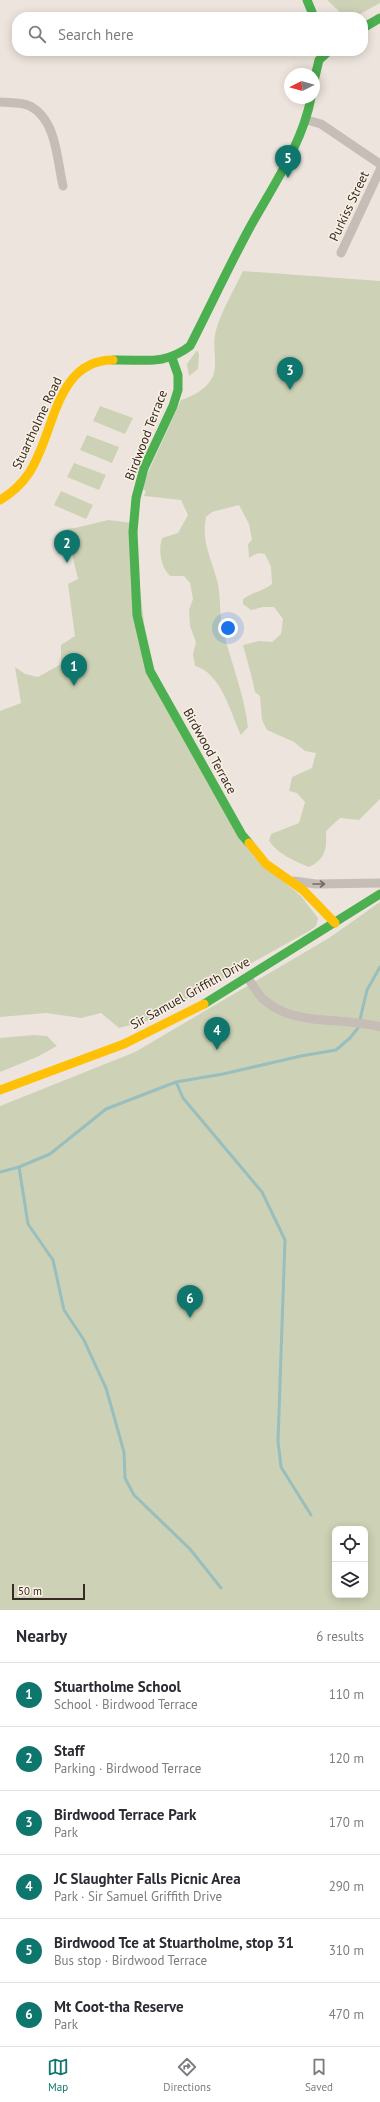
<!DOCTYPE html>
<html lang="en">
<head>
<meta charset="utf-8">
<style>
	body { margin:0; font-family:"PT Sans",sans-serif; background:#f2f2f3; color:#2b2b33 }
	.controls { position:absolute; right:12px; bottom:12px; display:grid; overflow:hidden; border-radius:8px; box-shadow:0 2px 10px #0003 }
	.controls button { width:36px; height:36px; display:grid; place-items:center; padding:0; border:0; border-bottom:1px solid #e1e1e2; background:#fff; color:#2b2b33; font:20px sans-serif }
	.compass { position:absolute; left:284px; top:68px; width:36px; height:36px; border-radius:50%; background:#fff; box-shadow:0 2px 10px #0003; rotate:264deg }
	.scale { position:absolute; left:12px; bottom:10px; width:73px; box-sizing:border-box; padding-left:4px; border:2px solid #352a25; border-top:0; font-size:11px; line-height:14px; white-space:nowrap; color:#352a25; -webkit-text-stroke:3px #faf0e3; paint-order:stroke }
	.you { position:absolute; left:228px; top:628px; width:14px; height:14px; margin:-10px; border:3px solid #fff; border-radius:50%; background:#1a73e8; box-shadow:0 0 0 6px #1a73e833 }
	.badge { display:grid; place-items:center; width:26px; height:26px; border-radius:50%; background:#0f766e; color:#fff; font-size:13px; font-weight:700 }
	.pin { position:absolute; translate:-50% -33px; filter:drop-shadow(0 1px 2px #0008) }
	.pin::after { content:''; position:absolute; top:21px; width:14px; height:12px; background:inherit; clip-path:polygon(0 0,100% 0,50% 100%) }
	.list { margin:0; padding:0; list-style:none }
	h2 { display:flex; justify-content:space-between; align-items:center; height:52px; margin:0; padding:0 16px; font-size:17px }
	h2 small { font-size:13px; font-weight:400; color:#7c7c81 }
	.list li { display:grid; grid-template-columns:26px 1fr auto; gap:12px; align-items:center; box-sizing:border-box; height:64px; padding:0 16px; border-top:1px solid #e1e1e2 }
	.list b { display:block; font-size:15px; white-space:nowrap }
	.list p { margin:0; font-size:13px; white-space:nowrap; color:#7c7c81 }
	.list em { font-size:13px; font-style:normal; color:#7c7c81 }
	.icon { flex:none; width:22px; height:22px; fill:none; stroke:currentColor; stroke-width:2; stroke-linecap:round; stroke-linejoin:round }
	.map { position:relative; flex:none; width:380px; height:1610px; overflow:hidden }
	.search { position:absolute; background:#fff; box-shadow:0 2px 10px #0003; left:12px; right:12px; top:12px; height:44px; display:flex; align-items:center; gap:10px; box-sizing:border-box; padding:0 14px; border-radius:16px; color:#7c7c81; font-size:15px }
	.sheet { height:436px; background:#fff }
	nav { display:flex; justify-content:space-around; align-items:center; box-sizing:border-box; height:56px; border-top:1px solid #e1e1e2; background:#fff; font-size:11px; color:#7c7c81 }
	nav a { display:grid; justify-items:center; gap:2px }
	nav .on { color:#0f766e }
	.map>svg:first-child { display:block }
	.green { fill:#cdd2b6; fill-rule:evenodd }
	.lines { fill:none; stroke-linecap:round; stroke-linejoin:round }
	.stream { stroke:#98bebe; stroke-width:3 }
	.street { stroke:#c5bdb6; stroke-width:9 }
	.fast { stroke:#4caf50; stroke-width:9 }
	.slow { stroke:#ffc107; stroke-width:9 }
	.oneway { stroke:#766c66 }
	.labels { text-anchor:middle; dominant-baseline:central; stroke-width:3; stroke-linejoin:round; paint-order:stroke }
	.street-label { font-size:13px; fill:#352a25; stroke:#faf0e3 }
</style>
</head>
<body>
<div class="map">
<svg width="380" height="1610" viewBox="0 0 380 1610">
	<rect width="100%" height="100%" fill="#ede5dd"/>
	<path class="green" d="M 327,0 L 380,0 L 380,3 L 355,17 L 342,14 Z
		M 243,271 L 380,281 L 380,799 L 359,820 L 340,818 L 326,831 C 327,848 326,859 309,867 C 294,861 278,854 269,841 L 271,834 L 299,823 L 305,802 L 297,793 L 289,791 L 292,777 L 312,768 L 316,753 L 305,751 L 294,742 L 267,730 L 262,720 L 260,696 L 255,692 C 252,676 247,661 243,645 L 259,641 L 272,642 L 281,634 L 283,619 L 274,607 L 263,607 L 251,610 L 243,604 L 243,599 C 253,592 263,591 272,584 L 271,567 L 265,554 L 258,553 L 249,558 L 248,544 L 252,540 L 249,524 L 239,505 L 212,512 L 206,517 C 201,543 212,559 218,584 C 221,599 219,615 223,630 C 231,663 244,693 248,727 L 241,735 C 230,712 222,674 195,666 L 193,654 L 196,642 L 190,626 L 189,610 L 193,599 L 190,583 L 184,576 L 170,576 C 161,567 158,551 162,538 L 178,533 L 188,515 L 181,500 L 144,496 L 146,491 L 141,488 L 181,400 C 194,396 210,387 214,373 C 217,360 212,345 216,330 C 222,310 234,290 243,271 Z
		M 197,350 L 199,354 L 198,369 L 189,376 L 187,364 Z
		M 100,406 L 133,418 L 125,434 L 93,421 Z
		M 87,435 L 119,447 L 112,463 L 80,450 Z
		M 74,463 L 106,475 L 99,490 L 67,477 Z
		M 61,491 L 93,505 L 86,519 L 54,505 Z
		M 108,520 L 134,523 L 133,532 L 150,671 L 254,857 L 301,896 L 318,918 L 316,926 L 311,930 L 147,1021 L 119,1028 L 101,1013 L 81,1018 L 46,1013 L 0,1017 L 0,711 L 21,703 L 15,667 L 25,674 L 38,677 L 61,664 L 61,645 L 75,636 L 68,584 L 78,579 L 70,546 L 64,537 L 66,529 L 75,528 Z
		M 380,902 L 380,1610 L 0,1610 L 0,1106 L 135,1052 L 329,938 ZM 335,1529 L 365,1529 L 365,1595 L 335,1595 Z
		M 33,1035 L 47,1036 L 57,1046 L 37,1057 L 0,1072 L 0,1038 Z"/>
	<g class="lines">
		<path class="stream" d="M 176,1082 L 183,1098 L 262,1192 L 285,1240 L 278,1441 L 281,1467 L 311,1515
			M 19,1167 L 28,1224 L 53,1260 L 64,1310 L 84,1340 L 106,1388 L 124,1452 L 125,1478 L 134,1495 L 190,1549 L 221,1588
			M 0,1172 L 19,1167 L 50,1154 L 106,1109 L 176,1082 L 223,1074 L 301,1056 L 336,1050 L 350,1038 L 358,1028 L 367,990 L 380,967"/>
		<path class="street" d="M 0,102 C 10,103 22,102 30,106 C 57,120 57,161 63,186
			M 307,120 L 321,124 L 380,164
			M 341,253 L 380,170
			M 294,881 L 316,884 L 380,883
			M 248,978 C 252,984 257,992 262,998 C 293,1028 342,1016 380,1027"/>
		<path class="fast" d="M 307,0 L 314,17
			M 363,28 L 380,18
			M 314,81 L 319,60 L 329,51
			M 172,358 L 178,375 L 178,390 L 173,406 L 144,468 L 136,498 L 133,532 L 137,615 L 150,671 L 242,835 L 249,843
			M 113,360 C 144,359 164,366 190,346 C 210,307 228,268 249,229 C 272,187 302,145 311,98
			M 204,1004 L 380,894"/>
		<path class="slow" d="M 0,500 C 12,493 21,485 29,473 C 55,435 54,360 113,360
			M 249,843 L 266,864 L 303,890 L 335,923
			M 0,1090 L 124,1044 L 204,1004"/>
	</g>
	<defs><path id="oneway-shaft" d="M-6 0H5M1.5-3L5.5 0L1.5 3" fill="none" stroke-width="1.6" stroke-linecap="round" stroke-linejoin="round"/></defs>
	<use class="oneway" href="#oneway-shaft" transform="translate(319 884)"/>
	<g class="labels">
		<g class="street-label">
			<text transform="translate(349 206) rotate(-65)">Purkiss Street</text>
			<text transform="translate(37 423) rotate(-65)">Stuartholme Road</text>
			<text transform="translate(146 435) rotate(-69)">Birdwood Terrace</text>
			<text transform="translate(210 751) rotate(61)">Birdwood Terrace</text>
			<text transform="translate(190 993) rotate(-29)">Sir Samuel Griffith Drive</text>
		</g>
	</g>
</svg>
<div class="controls">
<button><svg class="icon" aria-label="locate" viewBox="0 0 24 24"><circle cx="12" cy="12" r="6"/><path d="M12 2v4M12 18v4M2 12h4M18 12h4"/></svg></button>
<button><svg class="icon" aria-label="layers" viewBox="0 0 24 24"><path d="M12 4l9 5-9 5-9-5zM3 14l9 5 9-5"/></svg></button>
</div>
<svg class="compass" viewBox="-18 -18 36 36"><path d="M0-13l5 13h-10z" fill="#e53935"/><path d="M0 13l5-13h-10z" fill="#7c7c81"/></svg>
<div class="scale">50 m</div>
<div class="you"></div>
<div class="pin badge" style="left:74px;top:686px">1</div>
<div class="pin badge" style="left:67px;top:563px">2</div>
<div class="pin badge" style="left:290px;top:390px">3</div>
<div class="pin badge" style="left:217px;top:1050px">4</div>
<div class="pin badge" style="left:288px;top:178px">5</div>
<div class="pin badge" style="left:190px;top:1318px">6</div>
<div class="search"><svg class="icon" aria-label="search" viewBox="0 0 24 24"><circle cx="10" cy="10" r="6"/><path d="M15 15l6 6"/></svg>Search here</div>
</div>
<section class="sheet">
<h2>Nearby<small>6 results</small></h2>
<ul class="list">
<li><span class="badge">1</span><div><b>Stuartholme School</b><p>School · Birdwood Terrace</p></div><em>110 m</em></li>
<li><span class="badge">2</span><div><b>Staff</b><p>Parking · Birdwood Terrace</p></div><em>120 m</em></li>
<li><span class="badge">3</span><div><b>Birdwood Terrace Park</b><p>Park</p></div><em>170 m</em></li>
<li><span class="badge">4</span><div><b>JC Slaughter Falls Picnic Area</b><p>Park · Sir Samuel Griffith Drive</p></div><em>290 m</em></li>
<li><span class="badge">5</span><div><b>Birdwood Tce at Stuartholme, stop 31</b><p>Bus stop · Birdwood Terrace</p></div><em>310 m</em></li>
<li><span class="badge">6</span><div><b>Mt Coot-tha Reserve</b><p>Park</p></div><em>470 m</em></li>
</ul>
</section>
<nav>
<a class="on"><svg class="icon" aria-label="map" viewBox="0 0 24 24"><path d="M3 6l6-2 6 2 6-2v14l-6 2-6-2-6 2zM9 4v14M15 6v14"/></svg>Map</a>
<a><svg class="icon" aria-label="directions" viewBox="0 0 24 24"><path d="M12 3l9 9-9 9-9-9zM9 14v-3h6M13 9l2 2-2 2"/></svg>Directions</a>
<a><svg class="icon" aria-label="saved" viewBox="0 0 24 24"><path d="M7 4h10v16l-5-4-5 4z"/></svg>Saved</a>
</nav>
</body>
</html>
